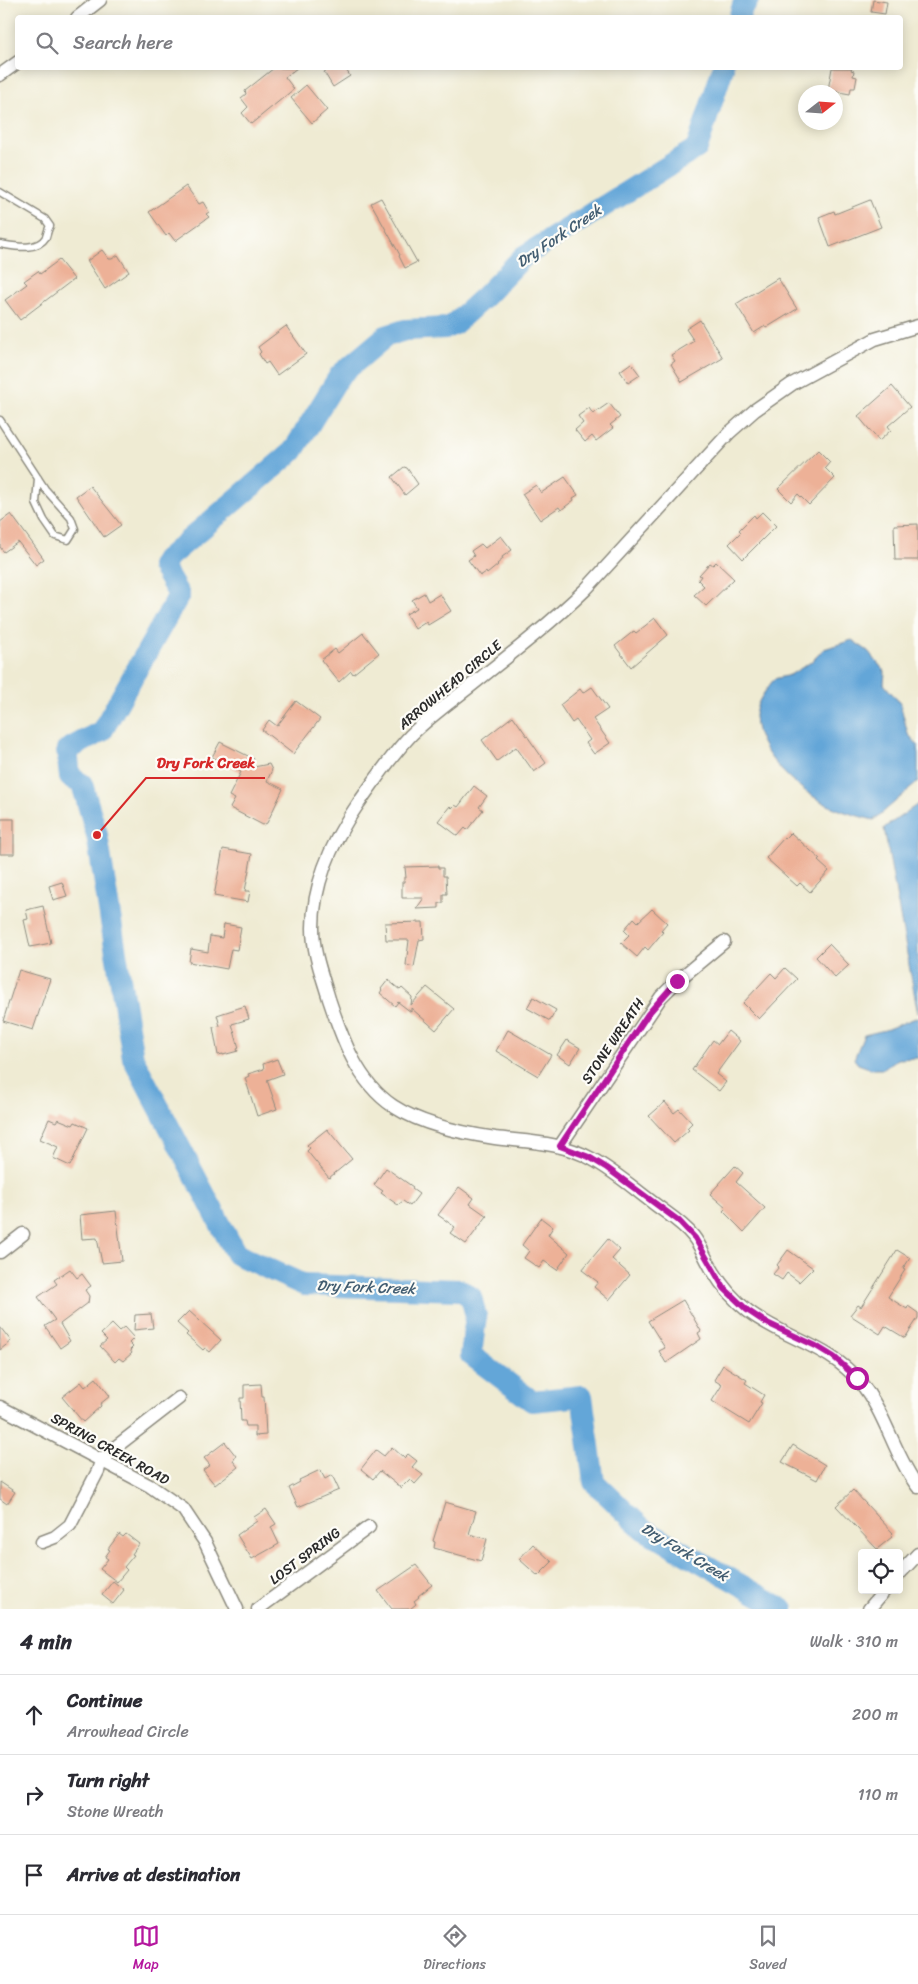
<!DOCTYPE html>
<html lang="en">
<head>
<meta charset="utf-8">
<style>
	body { margin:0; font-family:Sriracha,sans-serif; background:#f2f2f3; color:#2b2b33 }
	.controls { position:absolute; right:15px; bottom:15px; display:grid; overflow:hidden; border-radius:5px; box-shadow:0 2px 12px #0003 }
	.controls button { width:45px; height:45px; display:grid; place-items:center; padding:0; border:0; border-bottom:1px solid #e1e1e2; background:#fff; color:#2b2b33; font:25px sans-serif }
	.compass { position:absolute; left:798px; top:85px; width:45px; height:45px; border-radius:50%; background:#fff; box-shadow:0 2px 12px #0003; rotate:73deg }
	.stop { position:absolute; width:15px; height:15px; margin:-11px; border:4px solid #b5179e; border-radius:50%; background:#fff }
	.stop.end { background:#b5179e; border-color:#fff; box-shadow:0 1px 5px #0008 }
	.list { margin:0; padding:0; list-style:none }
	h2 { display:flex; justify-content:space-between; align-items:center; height:65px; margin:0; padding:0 20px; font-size:21px }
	h2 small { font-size:16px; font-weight:400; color:#7c7c81 }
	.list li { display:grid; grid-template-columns:32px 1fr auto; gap:15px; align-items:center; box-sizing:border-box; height:80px; padding:0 20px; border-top:1px solid #e1e1e2 }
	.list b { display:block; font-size:19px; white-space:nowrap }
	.list p { margin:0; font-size:16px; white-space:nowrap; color:#7c7c81 }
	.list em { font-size:16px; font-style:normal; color:#7c7c81 }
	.icon { flex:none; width:28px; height:28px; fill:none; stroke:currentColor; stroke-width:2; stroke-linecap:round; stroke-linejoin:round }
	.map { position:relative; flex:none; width:918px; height:1609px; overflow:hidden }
	.search { position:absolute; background:#fff; box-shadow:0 2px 12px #0003; left:15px; right:15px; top:15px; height:55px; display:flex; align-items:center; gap:12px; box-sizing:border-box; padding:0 18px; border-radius:5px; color:#7c7c81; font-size:19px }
	.sheet { height:305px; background:#fff }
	nav { display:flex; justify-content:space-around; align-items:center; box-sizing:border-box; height:70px; border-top:1px solid #e1e1e2; background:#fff; font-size:14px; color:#7c7c81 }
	nav a { display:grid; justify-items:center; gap:2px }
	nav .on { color:#b5179e }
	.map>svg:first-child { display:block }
	.water { fill:#63a6d8; stroke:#476882 }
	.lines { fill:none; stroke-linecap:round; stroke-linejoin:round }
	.river { stroke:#63a6d8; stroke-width:22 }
	.building { fill:#edb197 }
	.service-casing { stroke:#8d8b7f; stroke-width:9 }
	.minor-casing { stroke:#8d8b7f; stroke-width:15 }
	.service { stroke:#fff; stroke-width:6 }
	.minor { stroke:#fff; stroke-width:12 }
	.route { stroke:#b5179e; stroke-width:6 }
	.labels { text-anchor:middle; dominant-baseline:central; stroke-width:4.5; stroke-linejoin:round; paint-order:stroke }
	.street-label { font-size:14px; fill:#2b2b2b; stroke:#fdfcf7 }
	.water-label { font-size:15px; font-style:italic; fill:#415c70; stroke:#fdfcf7 }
	.leader { fill:none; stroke:#d62828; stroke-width:2 }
	.callout-dot { fill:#d62828; stroke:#fdfcf7; stroke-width:2 }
	.callout-label { font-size:15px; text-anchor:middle; font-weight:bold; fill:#d62828; stroke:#fdfcf7; stroke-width:4.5; stroke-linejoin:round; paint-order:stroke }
</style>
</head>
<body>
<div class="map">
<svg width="918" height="1609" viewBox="0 0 918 1609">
	<rect width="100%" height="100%" fill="#fdfcf7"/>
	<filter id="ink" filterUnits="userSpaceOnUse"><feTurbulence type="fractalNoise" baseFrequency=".02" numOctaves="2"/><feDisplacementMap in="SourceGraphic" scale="10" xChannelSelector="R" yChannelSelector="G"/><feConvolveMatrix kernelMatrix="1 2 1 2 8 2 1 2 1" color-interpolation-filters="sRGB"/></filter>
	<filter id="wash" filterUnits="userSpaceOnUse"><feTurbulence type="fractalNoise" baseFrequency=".0096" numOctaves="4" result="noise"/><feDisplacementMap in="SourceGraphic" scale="20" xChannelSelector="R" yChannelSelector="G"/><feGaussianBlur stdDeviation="1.12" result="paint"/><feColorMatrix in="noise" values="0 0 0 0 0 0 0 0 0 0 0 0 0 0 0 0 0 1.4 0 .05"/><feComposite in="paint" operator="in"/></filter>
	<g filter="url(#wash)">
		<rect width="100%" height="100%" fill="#efebd3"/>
		<path class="water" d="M 852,640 L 868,651 L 885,672 L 884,684 L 900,703 L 908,734 L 918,745 L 918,782 L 874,820 C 857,816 839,811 824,803 C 795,787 755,752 755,716 C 755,703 767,689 774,679 L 790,675 L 811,662 L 824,649 Z
			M 918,804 L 918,1014 L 884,828 Z
			M 918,1017 L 918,1058 L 897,1059 L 884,1069 L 872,1069 L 858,1064 L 854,1059 L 864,1035 L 885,1030 Z"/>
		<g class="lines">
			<path class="river" d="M 739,18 L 743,5 L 748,0
				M 723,68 L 697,148 L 524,256 L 485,296 L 453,325 L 446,328 L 405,330 L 386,336 L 340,375 L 293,451 L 164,561 L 162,566 L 179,595 L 102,731 L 67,750 L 70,777 L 82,784 L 97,835 L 133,1058 L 236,1254 L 304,1285 L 460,1290 L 471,1297 L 476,1316 L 471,1355 L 532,1401 L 582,1396 L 594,1482 L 643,1529 L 783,1609"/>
		</g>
		<g id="blocks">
			<path class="building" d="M 873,0 L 887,2 L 885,14 L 871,12 Z
				M 274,68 L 297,68 L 285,77 L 294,89 L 251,124 L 242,113 L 248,107 L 241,98 L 246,94 L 245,91 Z
				M 331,68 L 345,68 L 350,76 L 333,87 L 324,72 Z
				M 832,68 L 852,68 L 851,70 L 854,71 L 853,76 L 857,77 L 855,88 L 851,88 L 850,94 L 828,90 Z
				M 306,85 L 327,110 L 312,123 L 291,98 Z
				M 186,186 L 199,204 L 203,202 L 209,212 L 206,214 L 209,217 L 175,241 L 169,233 L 166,236 L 149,212 Z
				M 381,198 L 417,262 L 405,268 L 399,256 L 400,255 L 371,203 Z
				M 870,200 L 881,227 L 830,247 L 819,217 L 834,211 L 835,214 Z
				M 102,250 L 109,259 L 112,259 L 118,255 L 129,272 L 105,289 L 87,261 Z
				M 59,260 L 74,279 L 20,320 L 5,300 L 27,284 L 24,281 L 38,271 L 40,274 Z
				M 778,278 L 797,309 L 766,328 L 765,326 L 754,333 L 736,304 Z
				M 700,320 L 723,358 L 682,382 L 671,364 L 675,361 L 671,355 L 694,341 L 686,329 Z
				M 286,326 L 306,354 L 277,375 L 268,362 L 265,364 L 259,354 L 261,352 L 258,347 Z
				M 631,363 L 640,375 L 628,383 L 620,371 Z
				M 892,386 L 910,407 L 888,426 L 891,430 L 879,441 L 858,416 Z
				M 609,403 L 620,417 L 610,425 L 613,428 L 596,441 L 592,436 L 585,442 L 575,430 L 583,423 L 578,416 L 589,408 L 593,414 Z
				M 818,450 L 830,462 L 825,468 L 835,478 L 809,505 L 798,494 L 791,502 L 778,489 Z
				M 404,467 L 407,468 L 418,484 L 405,495 L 392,477 Z
				M 565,477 L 578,495 L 573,498 L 574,500 L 561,510 L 559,507 L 540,520 L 522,494 L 536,485 L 541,493 Z
				M 90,486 L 121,525 L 104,537 L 76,496 Z
				M 762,512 L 776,526 L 743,559 L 729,544 L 741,532 L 739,530 L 754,515 L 756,518 Z
				M 11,514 L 44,559 L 36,565 L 18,542 L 4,552 L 0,547 L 0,522 Z
				M 918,524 L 918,560 L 895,560 L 894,525 Z
				M 501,536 L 512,550 L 502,557 L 503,559 L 497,564 L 498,565 L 487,574 L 486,572 L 480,576 L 468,560 L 474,556 L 471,551 L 481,544 L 485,548 Z
				M 716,562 L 734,579 L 706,606 L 694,595 L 704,586 L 698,580 L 701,576 L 699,575 L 710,563 L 713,565 Z
				M 424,593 L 428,601 L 440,594 L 451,611 L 428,625 L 426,622 L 415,629 L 406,614 L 417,608 L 412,600 Z
				M 655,618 L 668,635 L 631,667 L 615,646 L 634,631 L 636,633 Z
				M 363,633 L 379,653 L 353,674 L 351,671 L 339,682 L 321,660 L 335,649 L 338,653 Z
				M 592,687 L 608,709 L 593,719 L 610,743 L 594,754 L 586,743 L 590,740 L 576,720 L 572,723 L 560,705 L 580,689 L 583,693 Z
				M 296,701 L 320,719 L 293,754 L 262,730 L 269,720 L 277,726 Z
				M 513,716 L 546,763 L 534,772 L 516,747 L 497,761 L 482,740 Z
				M 220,742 L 254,759 L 249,768 L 269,764 L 272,770 L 267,781 L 283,789 L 267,823 L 263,825 L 230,808 L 235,799 L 229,796 L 241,772 L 212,757 Z
				M 474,786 L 487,796 L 479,807 L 483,810 L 467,830 L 465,828 L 458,836 L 438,821 L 450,806 L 452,808 L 455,805 L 458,807 Z
				M 1,819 L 14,819 L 14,854 L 0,854 Z
				M 791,833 L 820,859 L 818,861 L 829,871 L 810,892 L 800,883 L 797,886 L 766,858 L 784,838 L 785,839 Z
				M 223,849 L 252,854 L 245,891 L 250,891 L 248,902 L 214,896 Z
				M 438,866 L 438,868 L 443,868 L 443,876 L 446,876 L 447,894 L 443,894 L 443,903 L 439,903 L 439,908 L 416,909 L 424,898 L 402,898 L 402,882 L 404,882 L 404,878 L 406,878 L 405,867 Z
				M 62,882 L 67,896 L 53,900 L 49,886 Z
				M 43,906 L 51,943 L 30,947 L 24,920 L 28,919 L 26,910 Z
				M 652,909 L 667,923 L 661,930 L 663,932 L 648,950 L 645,947 L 637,957 L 621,943 L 629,935 L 624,930 L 634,918 L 638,922 Z
				M 423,922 L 424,939 L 419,940 L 414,967 L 406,965 L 409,940 L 386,940 L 385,923 Z
				M 224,924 L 241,927 L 237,950 L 231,949 L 227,969 L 189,962 L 191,949 L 208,952 L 210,936 L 222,938 Z
				M 829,944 L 849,965 L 835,978 L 816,957 Z
				M 785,968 L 797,979 L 759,1019 L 743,1003 L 771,973 L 776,978 Z
				M 19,970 L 50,979 L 33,1030 L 3,1021 Z
				M 388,980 L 400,990 L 402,988 L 412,997 L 411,1005 L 427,987 L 454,1009 L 436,1030 L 411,1008 L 411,1012 L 398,1002 L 395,1006 L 380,993 L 382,990 L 381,989 Z
				M 533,997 L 556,1010 L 550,1021 L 527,1008 Z
				M 245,1006 L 249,1019 L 232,1024 L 239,1048 L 237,1049 L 238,1051 L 223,1055 L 223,1054 L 218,1055 L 213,1027 L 220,1026 L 217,1015 Z
				M 508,1030 L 551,1055 L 538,1076 L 496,1051 Z
				M 728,1031 L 740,1041 L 716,1074 L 726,1082 L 719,1091 L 692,1070 L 713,1040 L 718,1044 Z
				M 567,1040 L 580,1048 L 570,1064 L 557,1055 Z
				M 277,1059 L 283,1074 L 267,1080 L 277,1109 L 257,1116 L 245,1078 L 249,1076 L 248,1074 L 264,1069 L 263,1064 Z
				M 665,1102 L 674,1113 L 679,1109 L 692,1123 L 687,1128 L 689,1130 L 674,1143 L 649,1116 Z
				M 49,1119 L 56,1122 L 58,1119 L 73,1125 L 75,1122 L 88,1128 L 70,1166 L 53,1158 L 58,1147 L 40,1139 Z
				M 327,1129 L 352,1159 L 329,1178 L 307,1151 L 310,1148 L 307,1145 Z
				M 735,1166 L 743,1173 L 736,1182 L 765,1208 L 744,1232 L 723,1211 L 726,1208 L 710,1194 Z
				M 386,1168 L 413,1187 L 412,1189 L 419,1194 L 410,1206 L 403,1201 L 398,1205 L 381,1193 L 383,1191 L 374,1185 Z
				M 459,1187 L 474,1198 L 470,1204 L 487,1216 L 466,1244 L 450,1233 L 455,1227 L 438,1215 Z
				M 116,1211 L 122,1261 L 102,1263 L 97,1238 L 82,1239 L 80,1215 Z
				M 541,1218 L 553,1227 L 548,1235 L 569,1253 L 557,1270 L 544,1261 L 539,1268 L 524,1258 L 529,1251 L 522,1245 Z
				M 608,1239 L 620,1250 L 612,1259 L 630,1275 L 609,1300 L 594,1287 L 598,1282 L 582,1270 Z
				M 788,1250 L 813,1268 L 799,1282 L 787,1273 L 782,1280 L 773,1274 L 779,1267 L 777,1265 Z
				M 897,1250 L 910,1258 L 903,1269 L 905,1270 L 888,1297 L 907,1309 L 908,1306 L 918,1313 L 918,1318 L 905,1338 L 885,1326 L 880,1334 L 850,1315 L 858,1305 L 861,1307 Z
				M 70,1269 L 77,1278 L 82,1274 L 91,1286 L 85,1290 L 89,1296 L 88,1303 L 60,1324 L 70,1341 L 60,1348 L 45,1326 L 55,1320 L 38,1297 L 57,1284 L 54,1280 Z
				M 683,1300 L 701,1331 L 698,1333 L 701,1339 L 666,1363 L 659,1351 L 665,1348 L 648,1321 Z
				M 189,1311 L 221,1340 L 210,1352 L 205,1348 L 203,1350 L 186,1335 L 188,1333 L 177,1323 Z
				M 151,1314 L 153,1328 L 134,1330 L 135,1315 Z
				M 112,1324 L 119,1331 L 124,1327 L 134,1338 L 129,1343 L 133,1347 L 130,1350 L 132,1353 L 123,1361 L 119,1358 L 115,1362 L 100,1346 L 107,1340 L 101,1334 Z
				M 0,1327 L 11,1341 L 0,1350 Z
				M 723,1365 L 747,1380 L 745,1383 L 764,1395 L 760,1402 L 762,1403 L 749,1424 L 712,1401 L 722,1385 L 714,1380 Z
				M 96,1378 L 110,1396 L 100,1404 L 101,1406 L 83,1422 L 62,1397 L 81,1382 L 85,1387 Z
				M 261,1384 L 262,1397 L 264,1397 L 266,1435 L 255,1436 L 255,1426 L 246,1426 L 245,1421 L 241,1421 L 240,1398 L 244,1398 L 244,1385 Z
				M 225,1442 L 236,1456 L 233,1461 L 238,1467 L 215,1485 L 203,1470 L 210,1465 L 204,1458 Z
				M 793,1445 L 825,1465 L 817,1480 L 782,1462 Z
				M 392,1447 L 404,1458 L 408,1454 L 417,1461 L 412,1467 L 423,1475 L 415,1484 L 410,1479 L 401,1488 L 380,1471 L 373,1479 L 361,1469 L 376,1450 L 384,1456 Z
				M 320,1470 L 325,1479 L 332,1475 L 339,1490 L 298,1507 L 289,1488 L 300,1482 L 299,1480 Z
				M 0,1482 L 15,1492 L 7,1504 L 0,1499 Z
				M 853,1490 L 893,1533 L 891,1535 L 892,1537 L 877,1549 L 836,1506 Z
				M 445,1502 L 476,1511 L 469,1534 L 487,1539 L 481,1561 L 434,1548 L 435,1542 L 433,1541 Z
				M 266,1509 L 276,1524 L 271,1527 L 279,1544 L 252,1559 L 237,1535 L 257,1521 L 254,1517 Z
				M 119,1534 L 123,1537 L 126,1534 L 139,1544 L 132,1554 L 134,1555 L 124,1567 L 127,1570 L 117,1582 L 100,1569 L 108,1559 L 105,1557 L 110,1550 L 108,1549 Z
				M 533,1544 L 552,1562 L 538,1576 L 519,1559 Z
				M 416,1565 L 432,1585 L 418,1596 L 419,1597 L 414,1601 L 416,1604 L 410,1609 L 392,1609 L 378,1591 Z
				M 113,1581 L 124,1590 L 113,1604 L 102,1595 Z"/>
		</g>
	</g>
	<g filter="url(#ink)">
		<use href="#blocks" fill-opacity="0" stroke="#8d8b7f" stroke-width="1"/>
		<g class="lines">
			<defs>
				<path id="service" d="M 0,192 L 45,219 L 50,226 C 48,229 47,234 46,237 C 37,252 13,246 0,244
					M 0,420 L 45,489 L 71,518 L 75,529 L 68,540 L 55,536 L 44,520 L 36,503 L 38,478"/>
				<path id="minor" d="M 77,18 L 100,0
					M 0,75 L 18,62
					M 918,326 L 875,339 L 792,384 L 755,410 L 729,433 L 586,589 C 552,622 515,651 478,680 C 456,698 432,714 411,735 C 391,756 375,780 358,804 C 333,840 313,883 313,928 C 313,953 322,975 329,999 C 342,1038 357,1082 393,1106 C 422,1125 462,1133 495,1138 C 528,1142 562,1142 592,1159 C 614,1171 632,1187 652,1202 C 666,1213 682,1222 693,1236 C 701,1246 706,1260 713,1271 C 722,1286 734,1300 748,1311 C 785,1339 829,1345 860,1382 C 886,1413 894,1455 918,1487
					M 560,1146 L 661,997 L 677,981 L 724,942
					M 0,1252 L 23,1234
					M 0,1407 L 150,1486 L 183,1509 L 205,1542 L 237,1609
					M 42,1542 L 55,1537 L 70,1525 L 98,1471 L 101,1461 L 117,1446 L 179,1398
					M 899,1574 L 918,1554
					M 258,1609 L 369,1527
					M 869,1609 L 885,1590"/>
			</defs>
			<use href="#service" class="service-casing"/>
			<use href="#minor" class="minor-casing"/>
			<use href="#service" class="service"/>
			<use href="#minor" class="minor"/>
		</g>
	</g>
	<g class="lines" filter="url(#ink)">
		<path class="route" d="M 677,981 L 648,1014 L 560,1146 L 589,1157 L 607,1168 L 679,1221 L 695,1238 L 724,1288 L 747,1310 L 765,1322 L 816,1346 L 834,1357 L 857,1378"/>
	</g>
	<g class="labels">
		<g class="street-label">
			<text transform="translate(450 685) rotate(-40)">ARROWHEAD CIRCLE</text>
			<text transform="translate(613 1041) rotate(-56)">STONE WREATH</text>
			<text transform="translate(110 1449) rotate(29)">SPRING CREEK ROAD</text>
			<text transform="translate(305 1556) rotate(-37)">LOST SPRING</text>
		</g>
		<g class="water-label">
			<text transform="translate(559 236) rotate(-34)">Dry Fork Creek</text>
			<text transform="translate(366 1287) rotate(2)">Dry Fork Creek</text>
			<text transform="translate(685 1552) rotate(31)">Dry Fork Creek</text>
		</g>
	</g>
	<path class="leader" d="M97 835L146 778H265"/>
	<circle class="callout-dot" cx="97" cy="835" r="5"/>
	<g class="callout-label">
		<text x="206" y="768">Dry Fork Creek</text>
	</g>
</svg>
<div class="controls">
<button><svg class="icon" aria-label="locate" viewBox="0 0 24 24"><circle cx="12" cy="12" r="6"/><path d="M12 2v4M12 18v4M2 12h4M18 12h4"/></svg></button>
</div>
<svg class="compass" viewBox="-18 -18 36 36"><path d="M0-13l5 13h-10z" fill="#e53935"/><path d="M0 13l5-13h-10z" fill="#7c7c81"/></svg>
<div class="stop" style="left:857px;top:1378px"></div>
<div class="stop end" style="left:677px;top:981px"></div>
<div class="search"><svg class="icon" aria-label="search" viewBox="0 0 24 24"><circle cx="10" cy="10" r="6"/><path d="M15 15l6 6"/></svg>Search here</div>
</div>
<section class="sheet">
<h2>4 min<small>Walk · 310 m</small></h2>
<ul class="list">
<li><svg class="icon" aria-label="ahead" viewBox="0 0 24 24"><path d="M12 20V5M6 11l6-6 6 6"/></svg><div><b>Continue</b><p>Arrowhead Circle</p></div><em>200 m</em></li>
<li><svg class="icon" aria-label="right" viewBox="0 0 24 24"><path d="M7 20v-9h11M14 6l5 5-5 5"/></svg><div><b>Turn right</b><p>Stone Wreath</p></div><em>110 m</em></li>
<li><svg class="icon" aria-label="arrive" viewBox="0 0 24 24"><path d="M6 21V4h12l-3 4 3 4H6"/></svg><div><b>Arrive at destination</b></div></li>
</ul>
</section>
<nav>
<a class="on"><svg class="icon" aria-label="map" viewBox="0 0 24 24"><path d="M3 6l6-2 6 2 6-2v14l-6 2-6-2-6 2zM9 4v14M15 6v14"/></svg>Map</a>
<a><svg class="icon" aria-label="directions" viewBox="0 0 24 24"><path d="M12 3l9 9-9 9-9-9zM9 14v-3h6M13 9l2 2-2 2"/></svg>Directions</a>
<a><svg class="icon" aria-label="saved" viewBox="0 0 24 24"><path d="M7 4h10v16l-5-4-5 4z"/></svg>Saved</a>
</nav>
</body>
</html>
